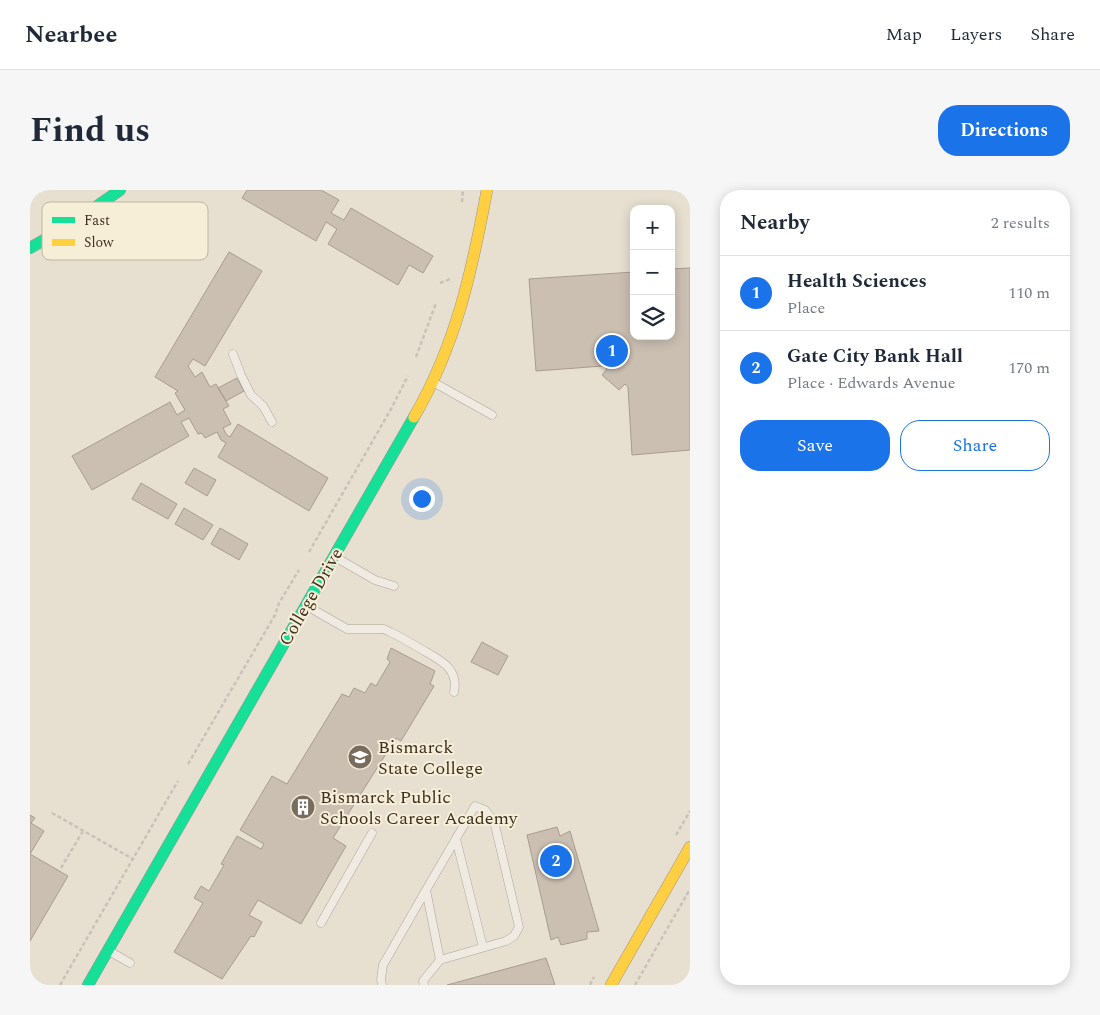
<!DOCTYPE html>
<html lang="en">
<head>
<meta charset="utf-8">
<style>
	body { margin:0; font-family:Spectral,serif; background:#f6f6f7; color:#1f2937 }
	.controls { position:absolute; right:15px; top:15px; display:grid; overflow:hidden; border-radius:10px; box-shadow:0 2px 12px #0003 }
	.controls button { width:45px; height:45px; display:grid; place-items:center; padding:0; border:0; border-bottom:1px solid #e0e1e3; background:#fff; color:#1f2937; font:25px sans-serif }
	.you { position:absolute; left:391px; top:308px; width:18px; height:18px; margin:-12px; border:4px solid #fff; border-radius:50%; background:#1a73e8; box-shadow:0 0 0 8px #1a73e833 }
	.badge { display:grid; place-items:center; width:32px; height:32px; border-radius:50%; background:#1a73e8; color:#fff; font-size:16px; font-weight:700 }
	.pin { position:absolute; translate:-50% -50%; border:2px solid #fff; box-shadow:0 1px 5px #0006 }
	.list { margin:0; padding:0; list-style:none }
	h2 { display:flex; justify-content:space-between; align-items:center; height:65px; margin:0; padding:0 20px; font-size:21px }
	h2 small { font-size:16px; font-weight:400; color:#747a83 }
	.list li { display:grid; grid-template-columns:32px 1fr auto; gap:15px; align-items:center; box-sizing:border-box; height:75px; padding:0 20px; border-top:1px solid #e0e1e3 }
	.list b { display:block; font-size:19px; white-space:nowrap }
	.list p { margin:0; font-size:16px; white-space:nowrap; color:#747a83 }
	.list em { font-size:16px; font-style:normal; color:#747a83 }
	.actions { display:flex; gap:10px; padding:15px 20px }
	.actions a { flex:1; padding:11px 0; border:1px solid #1a73e8; border-radius:20px; text-align:center; font-size:18px; color:#1a73e8 }
	.actions .main { background:#1a73e8; color:#fff }
	.icon { flex:none; width:28px; height:28px; fill:none; stroke:currentColor; stroke-width:2; stroke-linecap:round; stroke-linejoin:round }
	.map { position:relative; flex:none; width:660px; height:795px; overflow:hidden; border-radius:20px }
	header { display:flex; align-items:center; gap:30px; box-sizing:border-box; height:70px; padding:0 25px; background:#fff; border-bottom:1px solid #e0e1e3 }
	header strong { font-size:24px }
	nav { display:flex; gap:28px; margin-inline-start:auto; font-size:18px }
	.intro { display:flex; align-items:center; justify-content:space-between; box-sizing:border-box; height:120px; padding:0 30px }
	h1 { margin:0; font-size:35px }
	.button { padding:12px 22px; border-radius:20px; background:#1a73e8; color:#fff; font-size:18px; font-weight:700 }
	main { display:flex; gap:30px; padding:0 30px }
	aside { flex:1; background:#fff; border-radius:20px; box-shadow:0 2px 12px #0003 }
	.map>svg:first-child { display:block }
	.building { fill:#cbbfb2; stroke:#a89c90 }
	.lines { fill:none; stroke-linecap:round; stroke-linejoin:round }
	.lane-casing { stroke:#ada599; stroke-width:9 }
	.fast-casing { stroke:#9c958a; stroke-width:12 }
	.slow-casing { stroke:#9c958a; stroke-width:12 }
	.path { stroke:#c8c2b9; stroke-width:2.5; stroke-dasharray:4 2.5; stroke-linecap:butt }
	.lane { stroke:#efebe3; stroke-width:8 }
	.fast { stroke:#16e098; stroke-width:11 }
	.slow { stroke:#ffcf43; stroke-width:11 }
	.labels { text-anchor:middle; dominant-baseline:central; stroke-width:4; stroke-linejoin:round; paint-order:stroke }
	.street-label { font-size:18px; fill:#3d2e20; stroke:#f7eed8 }
	.poi-label { font-size:18px; fill:#3d2e20; stroke:#f7eed8; text-anchor:start }
	.key { fill:#f7eed8; stroke:#bfb4a1; stroke-width:1 }
	.key-label { font-size:14px; fill:#3d2e20 }
</style>
</head>
<body>
<header>
<strong>Nearbee</strong>
<nav><a>Map</a><a>Layers</a><a>Share</a></nav>
</header>
<div class="intro"><h1>Find us</h1><a class="button">Directions</a></div>
<main>
<div class="map">
<svg width="660" height="795" viewBox="0 0 660 795">
	<rect width="100%" height="100%" fill="#e7e0d1"/>
	<path class="building" d="M 217,0 L 291,0 L 309,10 L 301,23 L 314,30 L 321,18 L 403,66 L 393,83 L 379,75 L 368,95 L 298,54 L 307,39 L 296,32 L 286,51 L 212,8 Z
		M 199,62 L 232,81 L 175,176 L 163,169 L 158,176 L 165,187 L 172,182 L 180,197 L 186,194 L 196,211 L 199,216 L 193,219 L 201,234 L 193,238 L 196,244 L 200,247 L 208,234 L 298,288 L 279,321 L 188,267 L 196,253 L 191,250 L 187,242 L 175,248 L 172,243 L 168,244 L 159,228 L 151,232 L 159,246 L 62,300 L 42,266 L 140,212 L 147,225 L 155,220 L 145,203 L 148,201 L 125,187 Z
		M 660,78 L 660,260 L 602,265 L 598,197 L 595,194 L 589,200 L 572,185 L 577,179 L 573,176 L 506,181 L 499,89 L 604,82 L 604,146 L 641,146 L 641,79 Z
		M 207,188 L 214,201 L 196,211 L 188,198 Z
		M 164,278 L 186,290 L 177,306 L 155,293 Z
		M 111,293 L 147,314 L 138,329 L 102,309 Z
		M 154,318 L 183,335 L 173,350 L 145,334 Z
		M 190,338 L 218,354 L 209,370 L 181,354 Z
		M 452,452 L 478,466 L 468,485 L 441,472 Z
		M 361,458 L 405,481 L 400,494 L 404,496 L 371,551 L 366,548 L 303,648 L 316,656 L 271,734 L 228,710 L 219,725 L 232,732 L 224,747 L 221,746 L 192,789 L 144,762 L 173,713 L 164,708 L 171,696 L 179,701 L 194,675 L 191,674 L 207,646 L 231,659 L 234,654 L 210,640 L 242,586 L 257,594 L 312,504 L 319,507 L 324,498 L 335,503 L 341,493 L 346,496 L 360,472 L 357,469 Z
		M 0,625 L 5,628 L 1,633 L 14,641 L 0,664 L 38,686 L 0,751 Z
		M 527,637 L 530,646 L 540,641 L 569,741 L 557,742 L 557,749 L 531,755 L 528,747 L 521,750 L 497,645 Z
		M 516,768 L 525,795 L 417,795 Z"/>
	<g class="lines">
		<defs>
			<path id="lane" d="M 203,164 L 211,185 L 221,205 L 233,216 L 242,232
				M 403,192 L 462,225
				M 305,367 L 345,390 L 364,396
				M 277,416 L 317,439 L 354,439 L 360,442 C 371,447 381,453 391,459 C 410,470 429,478 424,502
				M 426,649 L 453,757
				M 291,733 L 342,643
				M 79,761 L 100,773
				M 352,795 L 351,789 L 353,775 L 396,700
				M 394,795 L 393,791 L 410,770 L 476,751 L 484,746 L 489,737 L 464,631 L 455,620 L 445,616 L 396,700 L 410,770"/>
			<path id="fast" d="M 0,58 L 40,35 L 90,0
				M 58,795 L 384,227"/>
			<path id="slow" d="M 384,227 C 426,155 442,81 457,0
				M 581,795 L 660,657"/>
		</defs>
		<use href="#lane" class="lane-casing"/>
		<use href="#fast" class="fast-casing"/>
		<use href="#slow" class="slow-casing"/>
		<path class="path" d="M 432,12 L 433,0
			M 410,93 L 420,89
			M 386,167 L 406,113
			M 279,362 L 361,219 L 378,186
			M 158,574 L 245,425 L 249,413 L 269,380
			M 22,623 L 103,669
			M 646,645 L 660,621
			M 31,678 L 53,641
			M 0,789 L 10,795
			M 30,795 L 148,591
			M 560,795 L 564,787
			M 605,795 L 660,699"/>
		<use href="#lane" class="lane"/>
		<use href="#fast" class="fast"/>
		<use href="#slow" class="slow"/>
	</g>
	<defs>
		<symbol id="university-disc" viewBox="-11 -11 22 22"><circle r="9.5" fill="#786c5e" stroke="#f7eed8"/><path d="M0-5L7-2L0 1L-7-2ZM-4 1L0 2.5L4 1V4Q0 6-4 4Z" fill="#fff"/></symbol>
		<symbol id="building-disc" viewBox="-11 -11 22 22"><circle r="9.5" fill="#786c5e" stroke="#f7eed8"/><path d="M-4-6H4V6H1V3H-1V6H-4ZM-2.5-4.3h1.7v1.8h-1.7ZM.8-4.3h1.7v1.8H.8ZM-2.5-1h1.7V.8h-1.7ZM.8-1h1.7V.8H.8Z" fill="#fff"/></symbol>
	</defs>
	<g fill-rule="evenodd">
		<use href="#university-disc" x="316" y="553" width="28" height="28"/>
		<use href="#building-disc" x="259" y="603" width="28" height="28"/>
	</g>
	<g class="labels">
		<g class="street-label">
			<text transform="translate(281 407) rotate(-60)">College Drive</text>
		</g>
		<g class="poi-label">
			<text x="348" y="557">Bismarck<tspan x="348" dy="21">State College</tspan></text>
			<text x="290" y="607">Bismarck Public<tspan x="290" dy="21">Schools Career Academy</tspan></text>
		</g>
	</g>
	<rect x="12" y="12" width="166" height="58" rx="8" class="key"/>
	<rect x="22" y="27" width="23" height="6" fill="#16e098"/>
	<rect x="22" y="49" width="23" height="7" fill="#ffcf43"/>
	<g class="key-label">
		<text x="54" y="35">Fast</text>
		<text x="54" y="57">Slow</text>
	</g>
</svg>
<div class="controls">
<button>+</button>
<button>−</button>
<button><svg class="icon" aria-label="layers" viewBox="0 0 24 24"><path d="M12 4l9 5-9 5-9-5zM3 14l9 5 9-5"/></svg></button>
</div>
<div class="you"></div>
<div class="pin badge" style="left:582px;top:161px">1</div>
<div class="pin badge" style="left:526px;top:671px">2</div>
</div>
<aside>
<h2>Nearby<small>2 results</small></h2>
<ul class="list">
<li><span class="badge">1</span><div><b>Health Sciences</b><p>Place</p></div><em>110 m</em></li>
<li><span class="badge">2</span><div><b>Gate City Bank Hall</b><p>Place · Edwards Avenue</p></div><em>170 m</em></li>
</ul>
<div class="actions"><a class="main">Save</a><a>Share</a></div>
</aside>
</main>
</body>
</html>
